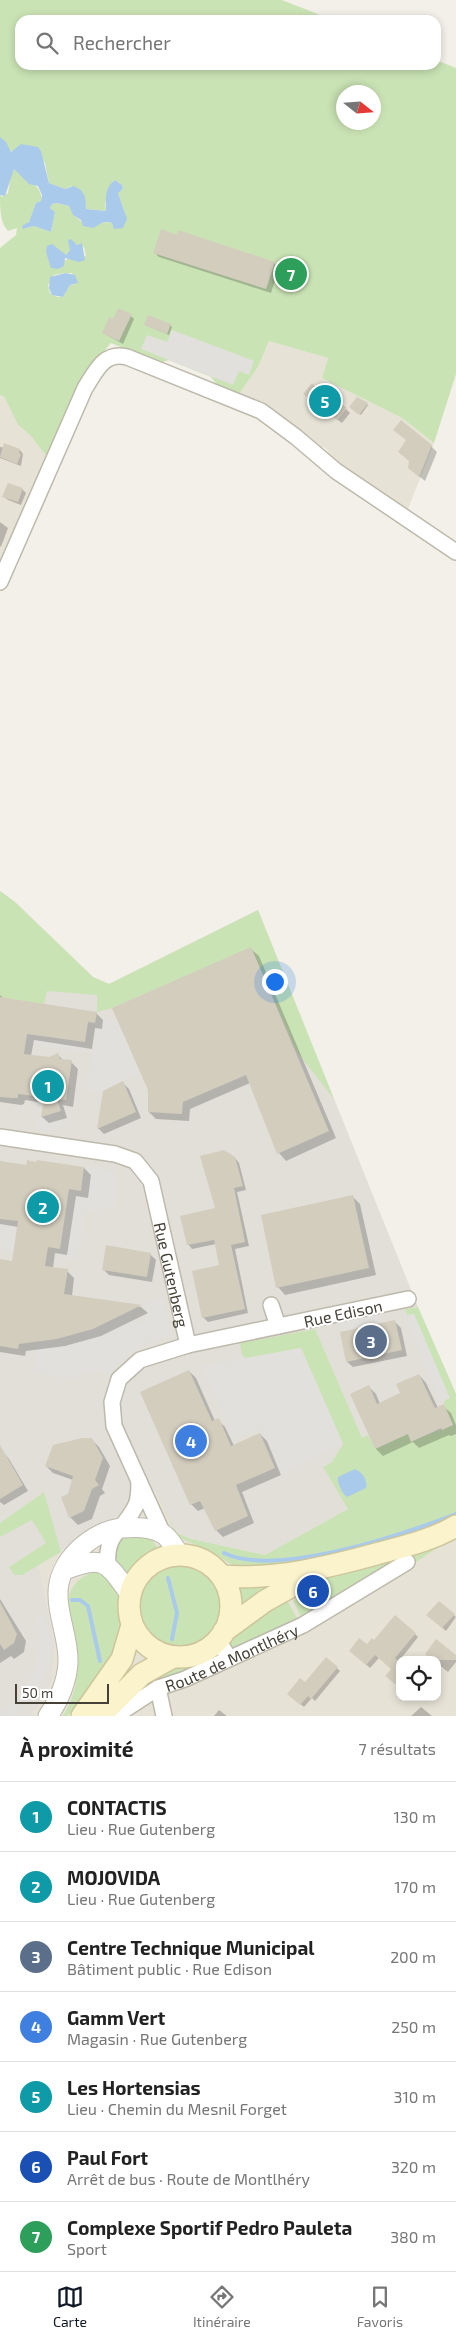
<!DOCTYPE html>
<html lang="fr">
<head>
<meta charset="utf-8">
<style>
	body { margin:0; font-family:"Exo 2",sans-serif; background:#f2f2f2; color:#222 }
	.controls { position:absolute; right:15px; bottom:15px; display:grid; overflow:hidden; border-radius:10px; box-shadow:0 2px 8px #0003 }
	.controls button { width:45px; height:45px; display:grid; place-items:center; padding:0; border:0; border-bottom:1px solid #e0e0e0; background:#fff; color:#222; font:25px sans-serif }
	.compass { position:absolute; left:336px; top:85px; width:45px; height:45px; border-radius:50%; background:#fff; box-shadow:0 2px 8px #0003; rotate:107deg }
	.scale { position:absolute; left:15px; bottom:12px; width:94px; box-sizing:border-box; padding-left:5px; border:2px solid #454137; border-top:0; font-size:14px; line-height:18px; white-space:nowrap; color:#454137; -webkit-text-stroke:4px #fff; paint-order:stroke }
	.you { position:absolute; left:274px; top:981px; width:18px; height:18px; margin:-12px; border:4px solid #fff; border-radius:50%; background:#1a73e8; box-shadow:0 0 0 8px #1a73e833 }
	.badge { display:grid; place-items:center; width:32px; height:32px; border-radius:50%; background:#111827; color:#fff; font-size:16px; font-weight:700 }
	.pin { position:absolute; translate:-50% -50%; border:2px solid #fff; box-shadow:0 1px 5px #0006 }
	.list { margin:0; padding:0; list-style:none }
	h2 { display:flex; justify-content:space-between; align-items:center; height:65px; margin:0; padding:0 20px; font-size:21px }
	h2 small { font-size:16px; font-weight:400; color:#767676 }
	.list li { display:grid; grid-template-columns:32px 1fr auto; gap:15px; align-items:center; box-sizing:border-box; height:70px; padding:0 20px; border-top:1px solid #e0e0e0 }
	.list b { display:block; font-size:19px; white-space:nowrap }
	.list p { margin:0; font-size:16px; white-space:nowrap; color:#767676 }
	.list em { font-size:16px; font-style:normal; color:#767676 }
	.icon { flex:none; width:28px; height:28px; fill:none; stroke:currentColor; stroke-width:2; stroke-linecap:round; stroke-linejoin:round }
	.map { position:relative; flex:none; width:456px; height:1716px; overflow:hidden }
	.search { position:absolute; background:#fff; box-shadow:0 2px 8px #0003; left:15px; right:15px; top:15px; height:55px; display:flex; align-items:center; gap:12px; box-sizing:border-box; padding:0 18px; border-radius:15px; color:#767676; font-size:19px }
	.sheet { height:555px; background:#fff }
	nav { display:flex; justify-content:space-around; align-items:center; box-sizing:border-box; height:70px; border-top:1px solid #e0e0e0; background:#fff; font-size:14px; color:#767676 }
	nav a { display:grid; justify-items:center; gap:2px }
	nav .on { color:#111827 }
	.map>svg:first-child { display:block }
	.residential { fill:#e6e2d6; fill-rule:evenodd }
	.industrial { fill:#e2dfd9 }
	.green { fill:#cae3b4; fill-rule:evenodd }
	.parking { fill:#e1e0dc }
	.water { fill:#a9caea }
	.shadow { fill:#0003 }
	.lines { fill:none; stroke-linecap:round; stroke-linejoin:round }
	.stream { stroke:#a9caea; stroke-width:4 }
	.building { fill:#d3cdbe }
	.minor-casing { stroke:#bdb9ab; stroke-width:18 }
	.tertiary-casing { stroke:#bdb9ab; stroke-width:21 }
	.secondary-casing { stroke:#cec59b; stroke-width:24 }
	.minor { stroke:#fff; stroke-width:15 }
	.tertiary { stroke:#fff; stroke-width:19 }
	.secondary { stroke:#faf3cb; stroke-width:21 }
	.labels { text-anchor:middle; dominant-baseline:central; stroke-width:4; stroke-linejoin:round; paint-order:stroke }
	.street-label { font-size:16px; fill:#454137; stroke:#fff }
</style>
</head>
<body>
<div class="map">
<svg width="456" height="1716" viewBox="0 0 456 1716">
	<rect width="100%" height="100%" fill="#f2f0e8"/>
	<path class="residential" d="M 269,341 L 328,358 L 322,378 L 402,418 L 434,443 L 408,509 L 402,506 L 395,506 L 329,459 L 328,451 L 324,447 L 317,448 L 237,397 L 258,367 Z
		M 0,395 L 4,395 L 18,425 L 30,435 L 48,458 L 43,491 L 0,590 Z
		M 456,1449 L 456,1716 L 30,1716 L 38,1707 L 53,1678 L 55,1644 L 39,1565 L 157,1492 L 177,1533 L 191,1539 L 265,1555 ZM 400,1660 L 437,1660 L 437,1697 L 400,1697 Z"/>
	<path class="industrial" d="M 0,891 L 15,902 L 93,977 L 109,984 L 258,910 L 418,1307 L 456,1394 L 456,1449 L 265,1555 L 191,1539 L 177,1533 L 156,1492 L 39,1565 L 55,1644 L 53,1678 L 38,1707 L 30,1716 L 0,1716 Z"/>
	<path class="green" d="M 0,0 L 282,0 L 333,20 L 20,20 L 20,65 L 436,65 L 436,60 L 456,68 L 456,374 L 434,443 L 402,418 L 322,378 L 328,358 L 269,341 L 258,367 L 237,397 L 221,389 L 211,377 L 169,360 L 159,363 L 111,343 L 94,363 L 48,458 L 30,435 L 18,425 L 4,396 L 0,395 L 0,248 L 16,235 L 17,228 L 8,231 C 0,223 0,208 0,195 L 2,197 L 8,193 L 12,171 L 16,169 C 25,179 44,186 41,201 L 36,203 L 31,218 L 24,229 L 34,226 L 51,232 L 55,212 L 50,208 L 52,204 L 57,203 L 69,206 C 73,216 84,227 96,225 C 102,224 105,221 112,223 L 115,229 L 124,210 L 118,193 L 123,189 L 122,185 L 115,180 L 113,181 L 105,204 L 106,211 L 86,209 L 86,204 L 71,186 L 65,189 L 49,183 L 45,163 L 41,158 L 22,144 L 14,152 L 9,150 L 0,137 ZM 344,92 L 374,92 L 374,122 L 344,122 ZM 75,244 L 84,247 L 86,256 L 75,260 L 70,258 L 64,261 L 50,261 L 46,252 L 66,255 ZM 66,273 L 72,273 L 76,284 L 70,285 L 63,297 L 57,297 L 50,293 L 48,285 L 54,275 Z
		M 0,891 L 15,902 L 93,977 L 109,984 L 258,910 L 334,1099 L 297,1052 L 251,948 L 112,1008 L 97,1012 L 97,995 L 47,991 L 44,1004 L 0,997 Z
		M 418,1307 L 456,1394 L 456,1521 L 437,1530 L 292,1567 L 236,1567 L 208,1550 L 178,1537 L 156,1493 L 177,1533 L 191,1539 L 265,1555 L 348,1509 L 323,1467 L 332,1462 L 343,1444 L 301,1348 L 247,1359 L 242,1355 L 240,1343 L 315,1329 L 362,1438 L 368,1435 L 375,1449 L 394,1440 L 386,1423 L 403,1425 L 411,1441 L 453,1425 L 444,1404 L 445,1400 L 449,1398 L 414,1314 L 407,1315 L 405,1309 Z
		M 44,1492 L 61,1552 L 22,1575 L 14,1575 L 9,1567 L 46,1543 L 32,1520 L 0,1537 L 0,1523 Z
		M 122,1536 L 151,1538 L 159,1550 L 137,1564 L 127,1578 C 111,1560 111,1556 122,1536 Z
		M 448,1541 L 416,1562 L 413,1559 L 302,1619 L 293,1601 L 309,1591 L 311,1593 L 319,1588 L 318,1586 L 322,1583 L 322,1580 L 334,1573 Z
		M138 1605a42 42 0 1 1 84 0a42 42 0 1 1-84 0Z
		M 99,1571 L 104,1573 L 118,1592 L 122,1637 L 88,1696 L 67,1716 L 63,1716 C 86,1680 76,1642 68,1603 C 70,1585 81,1574 99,1571 Z
		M 275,1580 L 280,1589 L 237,1616 L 237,1596 L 233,1583 Z
		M 287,1600 L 298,1620 L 237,1648 L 232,1647 L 230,1641 L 236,1630 Z
		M 217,1654 L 218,1656 L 128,1702 L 145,1680 L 173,1667 L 193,1664 Z"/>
	<path class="parking" d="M 172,330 L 254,361 L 249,375 L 239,371 L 233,385 L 141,349 L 147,335 L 167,342 Z
		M 96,1018 L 117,1020 L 140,1072 L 103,1091 L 87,1089 Z
		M 27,1034 L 85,1042 L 84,1052 L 26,1043 Z
		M 61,1111 L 66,1125 L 40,1133 L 35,1119 Z
		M 84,1167 L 115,1171 L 117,1188 L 114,1207 L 85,1212 L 77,1260 L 58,1257 L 69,1189 L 81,1191 Z
		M 0,1219 L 18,1222 L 13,1251 L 0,1249 Z
		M 164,1298 L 171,1335 L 146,1343 L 116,1366 L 110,1375 L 101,1371 L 79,1373 L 77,1379 L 34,1373 L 37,1343 L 81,1333 L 132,1311 L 138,1325 L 146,1319 L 145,1303 Z
		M 414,1314 L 450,1398 L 440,1402 L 408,1323 L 407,1315 Z
		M 380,1315 L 381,1323 L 342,1332 L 340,1324 Z
		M 301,1348 L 343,1444 L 279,1475 L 260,1429 L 234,1441 L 202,1366 Z
		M 45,1615 L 52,1643 L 49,1665 L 42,1682 L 33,1697 L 15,1716 L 0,1716 L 0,1713 L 19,1698 L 35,1670 L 41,1636 L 37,1617 Z"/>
	<path class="water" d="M 0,137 L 6,142 L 11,152 L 21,144 L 38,147 L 41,151 L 49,183 L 65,189 L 73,186 C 85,190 86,197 86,209 L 106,211 C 106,199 104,188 115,180 L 122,185 L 123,189 L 118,193 L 127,219 L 123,228 L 114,229 L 112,223 C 103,220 100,225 93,228 L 83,226 L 81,220 L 73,215 L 69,206 L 57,203 L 52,204 L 50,208 L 55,212 L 51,232 L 34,226 L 23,229 L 22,226 L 29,222 L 36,203 L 41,201 L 42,195 L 38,186 L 29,184 L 14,169 L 5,196 L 0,195 Z
		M 71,239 L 77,245 L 82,243 L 85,260 L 79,262 L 65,258 L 64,266 L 58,269 L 51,268 L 46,252 L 47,246 L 52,244 L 66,255 L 70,250 L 68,240 Z
		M 66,273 L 75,275 L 78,283 L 70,285 L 63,297 L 52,295 L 49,288 L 50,277 Z
		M 355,1469 C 362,1472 368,1480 366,1488 L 347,1497 C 342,1494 337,1482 338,1477 Z"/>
	<path class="shadow" d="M 154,252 L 274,263 L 279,268 L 271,293 L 159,257 Z
		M 131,316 L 134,319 L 123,344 L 103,333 L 114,320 Z
		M 145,325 L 170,325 L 172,327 L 169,335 Z
		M 308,398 L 346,409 L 350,413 L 342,423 Z
		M 367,404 L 368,405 L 361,415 L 351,407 Z
		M 431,446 L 437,452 L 425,481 L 415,473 Z
		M 0,447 L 20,450 L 23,454 L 21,466 L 0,458 Z
		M 22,489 L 26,493 L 21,505 L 8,500 L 4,497 Z
		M 0,522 L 8,528 L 1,547 L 0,546 Z
		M 251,949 L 259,956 L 336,1138 L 286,1161 L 279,1153 L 250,1083 L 190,1109 L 189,1121 L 156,1119 L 149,1112 Z
		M 0,995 L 4,999 L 96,1013 L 103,1020 L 102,1029 L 95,1028 L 92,1049 L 34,1040 L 31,1056 L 49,1059 L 58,1055 L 63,1060 L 71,1062 L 78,1069 L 73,1107 L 63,1105 L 67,1118 L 49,1123 L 42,1117 L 44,1103 L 25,1100 L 24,1104 L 21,1105 L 0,1102 Z
		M 123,1083 L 129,1089 L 141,1118 L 104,1134 L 98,1128 Z
		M 235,1158 L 239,1163 L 246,1190 L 237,1192 L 249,1246 L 235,1249 L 248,1313 L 208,1322 L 203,1317 L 220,1266 L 216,1244 L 192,1249 L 188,1244 L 217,1209 Z
		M 0,1161 L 27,1167 L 84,1168 L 91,1175 L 88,1198 L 76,1196 L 67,1255 L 55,1253 L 53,1268 L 67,1271 L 74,1278 L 72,1296 L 141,1307 L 148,1313 L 101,1336 L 65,1346 L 26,1351 L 25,1356 L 0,1352 L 0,1260 L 13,1262 L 18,1227 L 0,1224 Z
		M 353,1197 L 360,1204 L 376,1275 L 285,1295 L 278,1287 Z
		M 150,1254 L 156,1260 L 152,1282 L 109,1275 L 103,1269 Z
		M 395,1322 L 401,1328 L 407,1356 L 353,1367 L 347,1362 Z
		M 189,1371 L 196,1378 L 215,1421 L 218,1420 L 225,1427 L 234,1446 L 260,1434 L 267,1441 L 281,1475 L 242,1492 L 254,1523 L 223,1537 L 216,1530 L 205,1508 L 198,1511 L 191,1504 Z
		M 419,1375 L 426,1383 L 438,1408 L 443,1406 L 451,1413 L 456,1425 L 456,1434 L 451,1436 L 449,1435 L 419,1448 L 413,1442 L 383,1456 L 376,1449 L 369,1387 L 376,1394 L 380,1404 L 402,1394 Z
		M 92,1440 L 99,1447 L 110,1466 L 102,1489 L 105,1493 L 100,1496 L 92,1519 L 78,1525 L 70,1517 L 69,1495 L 73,1480 L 53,1473 L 46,1466 Z
		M 4,1453 L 9,1459 L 28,1491 L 4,1505 L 0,1502 L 0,1455 Z
		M 0,1599 L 26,1641 L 24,1652 L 14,1659 L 11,1656 L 0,1663 Z
		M 439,1602 L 456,1617 L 446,1631 L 428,1615 Z
		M 415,1634 L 418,1637 L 393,1669 L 379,1658 L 370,1668 L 354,1654 L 374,1641 Z
		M 456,1657 L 456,1662 L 448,1672 L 437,1663 L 437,1660 Z
		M 337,1668 L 340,1671 L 315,1701 L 312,1698 L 304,1707 L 292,1697 L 306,1684 Z
		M 421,1707 L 432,1716 L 411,1716 Z
		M 219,1710 L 227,1716 L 214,1716 Z"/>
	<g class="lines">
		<path class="stream" d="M 224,1553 C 276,1578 402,1535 456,1514
			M 168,1578 L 177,1613 L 172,1639
			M 72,1600 L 80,1600 L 88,1606 L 100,1661"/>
	</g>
	<path class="building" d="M 161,229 L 177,235 L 178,230 L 275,262 L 266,289 L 153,253 Z
		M 118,308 L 132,314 L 119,341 L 102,333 L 109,317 L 113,319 Z
		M 148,315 L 171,324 L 167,334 L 144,325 Z
		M 312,383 L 316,387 L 318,385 L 347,408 L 337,420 L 303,394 Z
		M 357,397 L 368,403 L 359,415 L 349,407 Z
		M 401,420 L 432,445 L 419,477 L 408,468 L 409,461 L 398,452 L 406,440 L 393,430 Z
		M 4,443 L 20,449 L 19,453 L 21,454 L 17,464 L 0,457 Z
		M 8,483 L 23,488 L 18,502 L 2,497 Z
		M 251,947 L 329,1131 L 277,1154 L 246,1075 L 183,1102 L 182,1114 L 148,1112 L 148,1090 L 112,1008 Z
		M 0,997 L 97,1012 L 95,1023 L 88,1022 L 85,1042 L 27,1034 L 24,1054 L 49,1057 L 58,1053 L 60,1059 L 72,1060 L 66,1100 L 57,1099 L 61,1111 L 41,1117 L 44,1097 L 18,1094 L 18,1098 L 13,1098 L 0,1097 Z
		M 123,1081 L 136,1112 L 97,1129 L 103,1091 Z
		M 224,1150 L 235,1157 L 243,1186 L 234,1188 L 245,1242 L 231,1245 L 245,1309 L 202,1318 L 192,1271 L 219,1265 L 214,1240 L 187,1245 L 180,1216 L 215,1208 L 200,1156 Z
		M 27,1160 L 36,1162 L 37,1160 L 84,1167 L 81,1191 L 69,1189 L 60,1249 L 48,1247 L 45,1266 L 68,1269 L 64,1294 L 142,1305 L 93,1329 L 57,1339 L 19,1344 L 18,1349 L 0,1346 L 0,1259 L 12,1261 L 18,1221 L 0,1219 L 0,1161 L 26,1165 Z
		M 353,1195 L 369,1268 L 276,1288 L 261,1215 Z
		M 106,1245 L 151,1253 L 147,1277 L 102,1270 Z
		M 395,1320 L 402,1350 L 346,1362 L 340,1332 Z
		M 189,1370 L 212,1421 L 219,1418 L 231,1446 L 260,1433 L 275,1468 L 236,1485 L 248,1516 L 215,1531 L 200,1501 L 190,1505 L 140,1392 Z
		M 419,1374 L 435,1408 L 444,1404 L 453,1425 L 442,1430 L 441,1428 L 411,1442 L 408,1434 L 375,1449 L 350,1394 L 369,1385 L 377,1404 L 400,1393 L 396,1384 Z
		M 82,1438 L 92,1438 L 103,1458 L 95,1480 L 99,1485 L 92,1489 L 84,1511 L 69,1518 L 61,1497 L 68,1494 L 73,1476 L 45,1466 L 53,1445 Z
		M 0,1445 L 23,1485 L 0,1499 Z
		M 439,1601 L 455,1614 L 442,1628 L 426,1615 Z
		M 0,1602 L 17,1634 L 14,1643 L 4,1650 L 0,1644 Z
		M 395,1615 L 416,1633 L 395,1658 L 398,1661 L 400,1659 L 400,1688 L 385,1676 L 391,1669 L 375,1655 L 366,1665 L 349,1651 L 359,1638 L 367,1644 L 372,1638 L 374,1640 Z
		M 436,1639 L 456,1655 L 456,1660 L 432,1660 L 425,1654 Z
		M 326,1657 L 338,1667 L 311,1699 L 308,1696 L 300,1705 L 287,1694 L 300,1678 L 305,1682 Z"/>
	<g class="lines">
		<defs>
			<g id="minor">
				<path d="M 0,582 L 85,388 C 96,371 104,351 127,357 L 261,411 L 296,437 L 336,471 L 456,552"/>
				<path id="s1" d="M 0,1137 L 115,1154 L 135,1161 L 151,1181 L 188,1345"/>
				<path d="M 271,1305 L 278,1326"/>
				<path d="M 163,1534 L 114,1426 L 112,1402 L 119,1379 L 140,1360 L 188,1345 L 408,1299"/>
				<path d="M 108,1565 C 105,1532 124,1531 136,1505 C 139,1498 139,1489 139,1481"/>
				<path d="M 218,1640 L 229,1658"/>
				<path d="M 158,1688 L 164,1716"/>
				<path id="s2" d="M 115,1716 L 158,1688 L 185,1679 L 303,1625 L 407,1562"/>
			</g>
			<path id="tertiary" d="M 65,1570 C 105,1554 107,1563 130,1594
				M 48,1716 C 59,1701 67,1681 68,1663 C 69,1639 58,1618 58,1595 C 57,1562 91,1531 122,1528 C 134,1527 152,1527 163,1534 C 170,1538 175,1549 180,1555"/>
			<path id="secondary" d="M129 1606a51 51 0 1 1 102 0a51 51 0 1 1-102 0Z
				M 221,1576 C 274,1580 325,1568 376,1554 C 405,1546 430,1541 456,1526
				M 224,1631 L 265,1601 L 312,1575
				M 82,1716 L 122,1659 L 132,1625
				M 100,1716 L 142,1674 L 173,1657"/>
		</defs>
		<use href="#minor" class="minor-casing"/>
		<use href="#tertiary" class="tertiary-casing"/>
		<use href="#secondary" class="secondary-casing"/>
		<use href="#minor" class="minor"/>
		<use href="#tertiary" class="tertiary"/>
		<use href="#secondary" class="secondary"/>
	</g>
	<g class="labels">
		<g class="street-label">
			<text stroke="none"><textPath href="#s1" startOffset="259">Rue Gutenberg</textPath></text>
			<text transform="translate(343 1313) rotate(-12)">Rue Edison</text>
			<text stroke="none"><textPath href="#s2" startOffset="131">Route de Montlhéry</textPath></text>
		</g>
	</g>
</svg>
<div class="controls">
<button><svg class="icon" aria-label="locate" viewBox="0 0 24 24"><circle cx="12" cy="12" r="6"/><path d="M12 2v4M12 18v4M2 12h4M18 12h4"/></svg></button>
</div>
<svg class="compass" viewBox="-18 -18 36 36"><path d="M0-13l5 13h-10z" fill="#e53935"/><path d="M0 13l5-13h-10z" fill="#767676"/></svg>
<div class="scale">50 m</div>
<div class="you"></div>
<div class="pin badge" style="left:48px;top:1086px;background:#0f9aa8">1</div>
<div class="pin badge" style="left:43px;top:1207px;background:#0f9aa8">2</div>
<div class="pin badge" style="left:371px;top:1341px;background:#5c6f8a">3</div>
<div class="pin badge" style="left:191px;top:1441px;background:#3f7fe0">4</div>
<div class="pin badge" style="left:325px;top:401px;background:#0f9aa8">5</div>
<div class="pin badge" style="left:313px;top:1591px;background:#1a4fb4">6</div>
<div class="pin badge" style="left:291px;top:274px;background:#2e9e5b">7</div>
<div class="search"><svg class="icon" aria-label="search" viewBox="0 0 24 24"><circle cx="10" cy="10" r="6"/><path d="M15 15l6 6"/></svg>Rechercher</div>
</div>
<section class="sheet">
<h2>À proximité<small>7 résultats</small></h2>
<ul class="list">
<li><span class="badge" style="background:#0f9aa8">1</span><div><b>CONTACTIS</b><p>Lieu · Rue Gutenberg</p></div><em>130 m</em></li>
<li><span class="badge" style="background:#0f9aa8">2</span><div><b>MOJOVIDA</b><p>Lieu · Rue Gutenberg</p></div><em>170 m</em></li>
<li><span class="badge" style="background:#5c6f8a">3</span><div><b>Centre Technique Municipal</b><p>Bâtiment public · Rue Edison</p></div><em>200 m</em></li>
<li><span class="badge" style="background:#3f7fe0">4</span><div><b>Gamm Vert</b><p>Magasin · Rue Gutenberg</p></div><em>250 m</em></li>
<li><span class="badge" style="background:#0f9aa8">5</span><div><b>Les Hortensias</b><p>Lieu · Chemin du Mesnil Forget</p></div><em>310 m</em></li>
<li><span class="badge" style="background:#1a4fb4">6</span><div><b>Paul Fort</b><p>Arrêt de bus · Route de Montlhéry</p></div><em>320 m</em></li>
<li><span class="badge" style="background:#2e9e5b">7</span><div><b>Complexe Sportif Pedro Pauleta</b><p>Sport</p></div><em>380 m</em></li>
</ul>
</section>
<nav>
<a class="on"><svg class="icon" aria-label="map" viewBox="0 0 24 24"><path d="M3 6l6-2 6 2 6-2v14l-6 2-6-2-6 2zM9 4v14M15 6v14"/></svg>Carte</a>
<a><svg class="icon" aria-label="directions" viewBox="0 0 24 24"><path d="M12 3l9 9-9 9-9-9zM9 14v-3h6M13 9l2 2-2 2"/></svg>Itinéraire</a>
<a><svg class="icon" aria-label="saved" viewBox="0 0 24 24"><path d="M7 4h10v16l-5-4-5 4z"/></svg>Favoris</a>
</nav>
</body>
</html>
